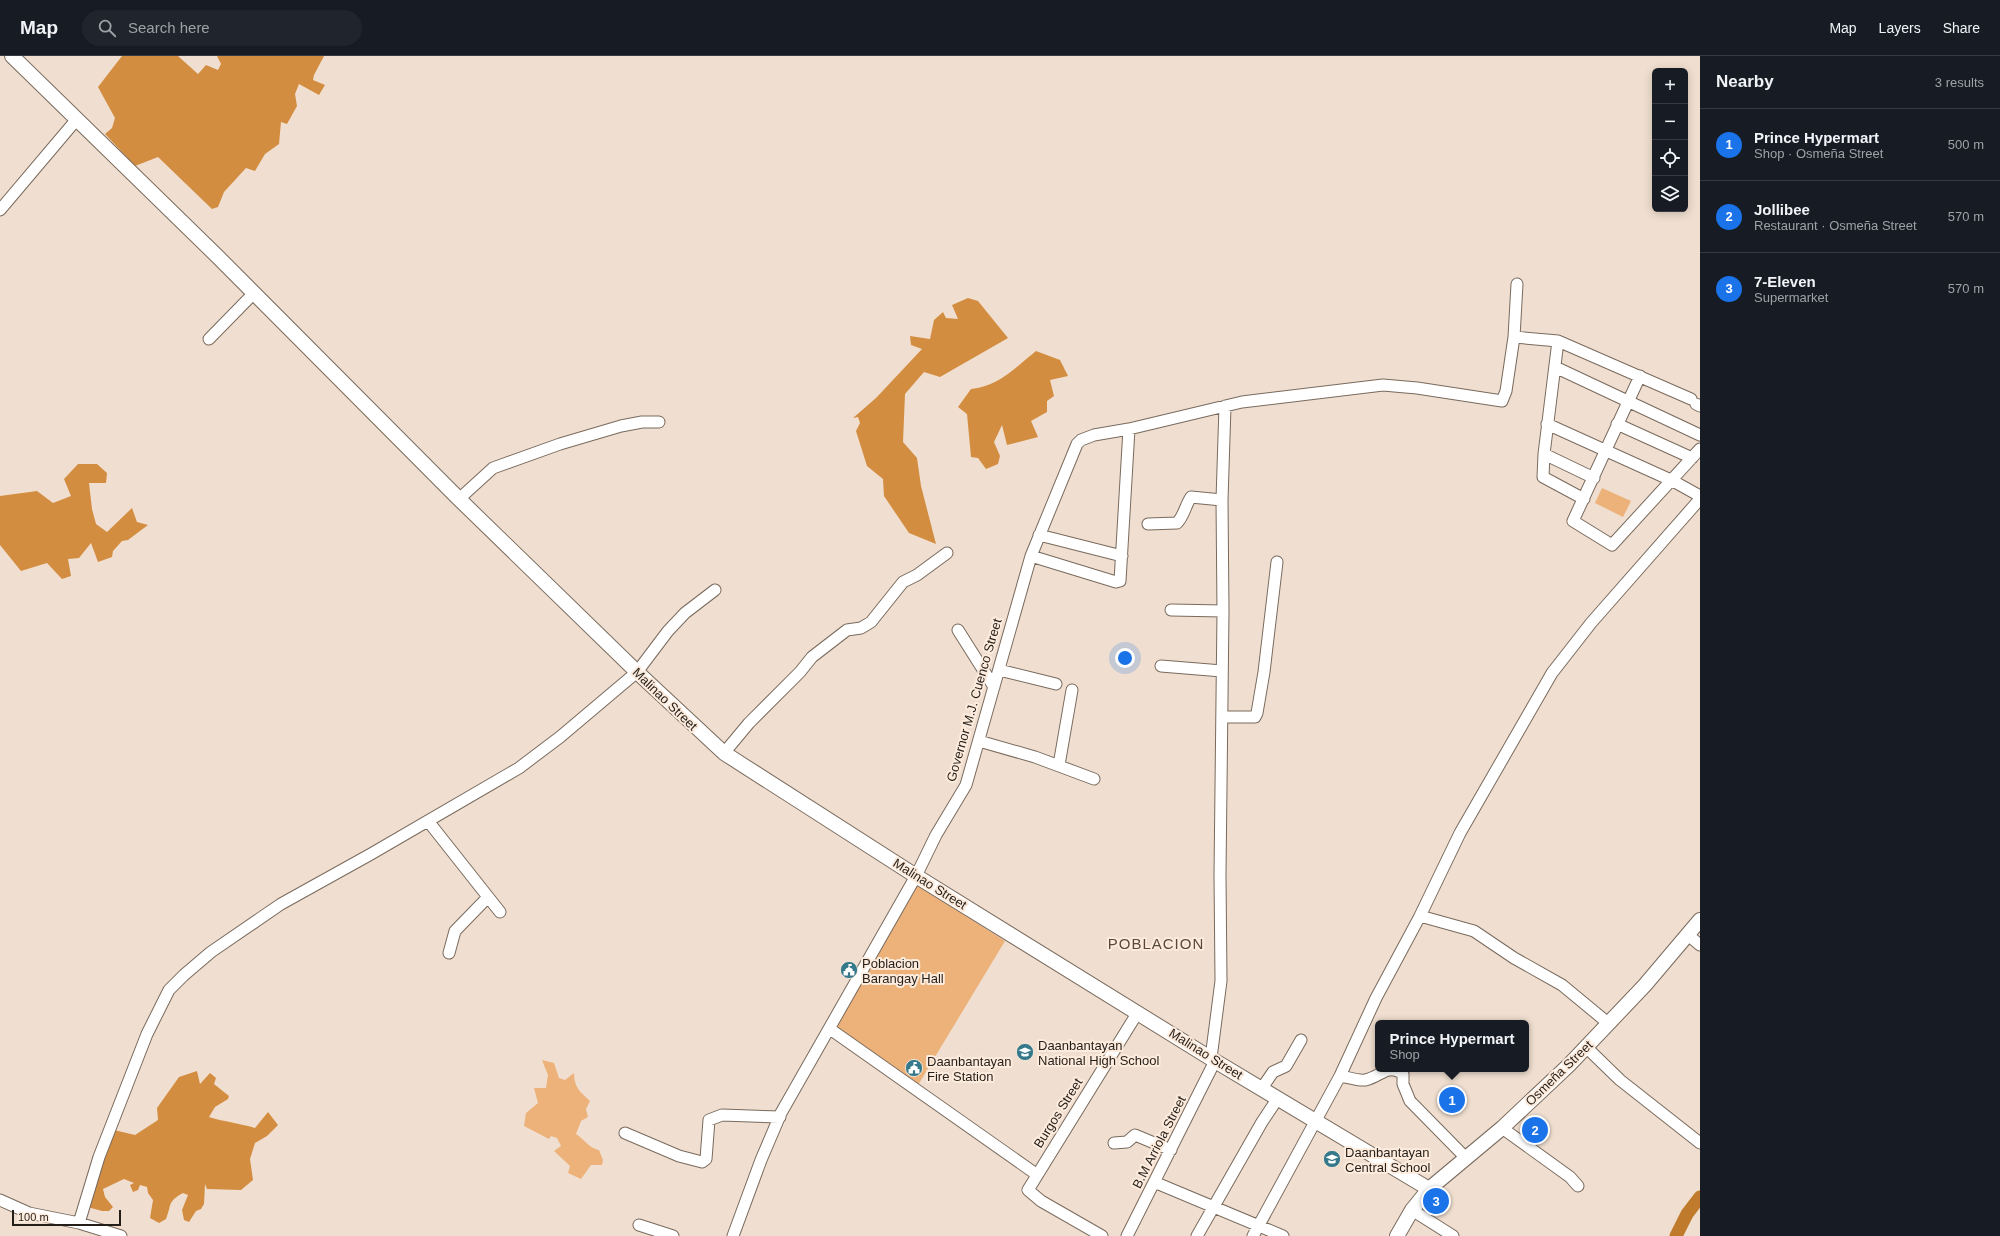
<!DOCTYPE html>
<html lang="en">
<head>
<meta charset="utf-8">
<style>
	body { margin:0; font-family:Helvetica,sans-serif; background:#20242c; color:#f1f3f6 }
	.controls { position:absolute; right:12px; top:12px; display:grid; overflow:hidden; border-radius:6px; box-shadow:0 2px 10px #0003 }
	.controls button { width:36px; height:36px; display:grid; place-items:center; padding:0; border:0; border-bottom:1px solid #363941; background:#171b24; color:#f1f3f6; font:20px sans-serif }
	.scale { position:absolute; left:12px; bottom:10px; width:109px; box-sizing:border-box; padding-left:4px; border:2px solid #241e18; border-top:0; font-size:11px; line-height:14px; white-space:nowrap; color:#241e18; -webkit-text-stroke:3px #fdecdd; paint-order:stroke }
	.you { position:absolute; left:1125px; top:602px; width:14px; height:14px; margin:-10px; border:3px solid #fff; border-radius:50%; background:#1a73e8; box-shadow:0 0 0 6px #1a73e833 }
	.badge { display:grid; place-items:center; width:26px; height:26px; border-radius:50%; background:#1a73e8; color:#fff; font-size:13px; font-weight:700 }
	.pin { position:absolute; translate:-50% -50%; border:2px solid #fff; box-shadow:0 1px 4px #0006 }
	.popup { position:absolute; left:1375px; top:964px; width:154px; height:52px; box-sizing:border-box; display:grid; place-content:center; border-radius:6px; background:#171b24; filter:drop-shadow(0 1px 3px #0005); font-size:13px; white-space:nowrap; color:#9ea1a6 }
	.popup b { font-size:15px; color:#f1f3f6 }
	.popup::after { content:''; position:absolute; left:50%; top:100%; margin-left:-8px; border:8px solid transparent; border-top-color:#171b24 }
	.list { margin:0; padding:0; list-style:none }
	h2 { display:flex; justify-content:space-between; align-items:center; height:52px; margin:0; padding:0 16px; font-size:17px }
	h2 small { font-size:13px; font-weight:400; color:#9ea1a6 }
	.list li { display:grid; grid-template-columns:26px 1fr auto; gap:12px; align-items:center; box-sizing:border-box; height:72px; padding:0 16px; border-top:1px solid #363941 }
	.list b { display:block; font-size:15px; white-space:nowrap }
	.list p { margin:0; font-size:13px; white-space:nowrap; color:#9ea1a6 }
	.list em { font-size:13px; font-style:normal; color:#9ea1a6 }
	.icon { flex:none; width:22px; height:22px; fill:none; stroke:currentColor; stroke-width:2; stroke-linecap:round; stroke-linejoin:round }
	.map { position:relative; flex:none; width:1700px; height:1180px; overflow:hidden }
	header { display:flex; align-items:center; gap:24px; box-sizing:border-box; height:56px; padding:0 20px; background:#171b24; border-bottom:1px solid #363941 }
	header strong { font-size:19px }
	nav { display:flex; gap:22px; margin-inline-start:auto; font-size:14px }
	.search { width:280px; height:36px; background:#20242c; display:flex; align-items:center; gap:10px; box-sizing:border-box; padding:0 14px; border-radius:22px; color:#9ea1a6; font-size:15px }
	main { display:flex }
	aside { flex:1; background:#171b24 }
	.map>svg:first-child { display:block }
	.green { fill:#ecb27a }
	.forest { fill:#d38d40 }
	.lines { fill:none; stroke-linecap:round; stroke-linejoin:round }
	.river { stroke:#c07a2b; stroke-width:13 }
	.minor-casing { stroke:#796a5d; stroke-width:13 }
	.major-casing { stroke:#796a5d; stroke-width:16 }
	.minor { stroke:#fff; stroke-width:11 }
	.major { stroke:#fff; stroke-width:14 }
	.labels { text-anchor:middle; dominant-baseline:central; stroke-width:4; stroke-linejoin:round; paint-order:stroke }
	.street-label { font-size:13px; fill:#241e18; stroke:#fdecdd }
	.poi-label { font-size:13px; fill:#241e18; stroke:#fdecdd; text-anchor:start }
	.quarter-label { font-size:15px; letter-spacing:1px; fill:#574a3d; stroke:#fdecdd }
</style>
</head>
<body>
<header>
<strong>Map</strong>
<div class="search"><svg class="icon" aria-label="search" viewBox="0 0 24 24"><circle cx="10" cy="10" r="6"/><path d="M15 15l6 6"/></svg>Search here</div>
<nav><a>Map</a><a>Layers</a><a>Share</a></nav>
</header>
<main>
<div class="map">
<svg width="1700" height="1180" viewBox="0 0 1700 1180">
	<rect width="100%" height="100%" fill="#f0dfd0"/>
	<path class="green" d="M 1602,432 L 1631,445 L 1623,461 L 1595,447 Z
		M 917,829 L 1005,885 L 918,1029 L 836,970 Z
		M 542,1004 L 554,1007 L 559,1022 L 565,1024 L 574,1017 C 574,1031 580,1036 590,1045 L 586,1053 L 588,1061 L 581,1065 L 576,1078 C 585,1084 589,1092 599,1094 L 603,1104 L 602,1109 L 591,1109 L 581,1123 L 568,1117 L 570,1110 L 554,1095 L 561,1090 L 557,1082 L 551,1080 L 549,1083 L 524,1070 L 526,1057 L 538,1047 L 534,1032 L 546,1032 L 548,1019 Z"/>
	<path class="forest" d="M 122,0 L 178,0 L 198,18 L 206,9 L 218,14 L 221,8 L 217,0 L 324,0 L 314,19 L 313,24 L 325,29 L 319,39 L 299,28 L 295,38 L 297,50 L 287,68 L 281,66 L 279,88 L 265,98 L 255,115 L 246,112 L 224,136 L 218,151 L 212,153 L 158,101 L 135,110 L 105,78 L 112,72 L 115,62 L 98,31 Z
		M 968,242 L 978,245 L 1008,282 L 940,321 L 924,316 L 905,338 L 903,386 L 917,402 L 921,430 L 936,488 L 909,477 L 884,440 L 883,423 L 867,410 L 856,375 L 860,367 L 858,361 L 853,362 L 876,342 L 922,293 L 911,289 L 910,280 L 930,283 L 934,264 L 943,256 L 946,262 L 958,263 L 952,249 Z
		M 1036,295 L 1060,304 L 1068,320 L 1050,324 L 1054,340 L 1047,345 L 1047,356 L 1031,365 L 1038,381 L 1007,389 L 1002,369 L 994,386 L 1000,400 L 998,408 L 986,413 L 978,402 L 971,401 L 967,358 L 958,351 L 971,333 C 998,331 1016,311 1036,295 Z
		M 78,408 L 97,408 L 107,417 L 106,427 L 89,427 L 92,453 L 96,468 L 107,476 L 132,452 L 137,466 L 148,469 L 128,484 L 122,485 L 113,495 L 112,501 L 98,506 L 91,487 L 79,502 L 68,503 L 71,520 L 62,523 L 47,507 L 21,515 L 0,489 L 0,440 L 37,435 L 53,447 L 71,440 L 64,423 Z
		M 197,1015 L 200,1028 L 210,1017 L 216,1022 L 214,1028 L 229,1040 L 228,1043 L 215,1051 L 209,1061 C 225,1066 239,1067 255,1072 L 268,1056 L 278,1069 L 267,1080 L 255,1087 L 250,1103 L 253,1124 L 241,1134 L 207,1133 L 205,1128 L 204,1148 L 201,1153 L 196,1155 L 189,1166 L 184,1164 L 182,1154 L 188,1139 L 183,1137 C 167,1146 172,1148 166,1163 L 159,1167 L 150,1162 L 153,1144 L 148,1137 L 147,1131 L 140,1129 L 138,1134 L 133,1136 L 130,1129 L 134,1127 L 124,1123 L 103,1133 L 105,1141 L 113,1151 L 109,1155 L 102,1155 L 91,1152 L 79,1152 L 114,1074 L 135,1079 L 158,1064 L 157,1052 L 179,1021 Z"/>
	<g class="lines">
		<path class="river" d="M 1676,1180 L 1687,1158 L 1700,1141"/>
		<defs>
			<path id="minor" d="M 0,154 L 77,63
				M 1514,281 L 1558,285 L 1691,343
				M 209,283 L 254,237
				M 1558,285 L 1544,398 L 1543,421 L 1584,443
				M 1555,311 L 1700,379
				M 1640,320 L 1573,465 L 1612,489 L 1700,393
				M 1696,348 L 1700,350
				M 1547,368 L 1673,425 L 1700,440
				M 1617,368 L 1692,402
				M 1544,398 L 1594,422
				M 459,443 L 493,412 L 560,388 L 621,370 L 642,366 L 659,366
				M 1148,468 L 1177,467 C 1184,460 1185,450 1191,441 L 1222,444
				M 1039,479 L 1122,500
				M 1031,500 L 1116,526 L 1120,525 L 1129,373
				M 1171,554 L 1223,555
				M 958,574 L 994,631
				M 1161,610 L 1222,615
				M 999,614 L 1056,628
				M 1222,661 L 1255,661 L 1257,657 L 1264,616 L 1277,506
				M 979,685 L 1035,701 L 1094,723
				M 724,697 L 749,667 L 800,616 L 812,601 L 847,574 L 861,572 L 871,566 L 903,526 L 917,519 L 947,497
				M 1059,709 L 1072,634
				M 428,765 L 500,856
				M 1420,860 L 1474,875 L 1514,902 L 1562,929 L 1608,967
				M 1688,879 L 1700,889
				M 449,897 L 455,875 L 488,841
				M 830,973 L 1036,1118
				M 1586,991 L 1620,1024 L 1700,1087
				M 1211,1002 L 1221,925 L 1220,819 L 1223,555 L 1222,444 L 1225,350
				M 1340,1020 C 1347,1021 1358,1025 1365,1024 C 1381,1021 1386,1007 1403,1018 L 1403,1028 L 1410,1045 L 1466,1102
				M 1262,1032 L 1273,1016 L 1286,1010 L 1301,984
				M 1502,1072 L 1570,1121 L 1578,1130
				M 625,1077 L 679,1100 L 702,1106 L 706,1103 L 709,1064 L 722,1059 L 780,1061
				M 1114,1087 L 1127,1086 L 1135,1079 L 1171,1094
				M 1154,1126 L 1283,1180
				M 0,1144 L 29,1157 L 79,1167 L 121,1180
				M 1412,1154 L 1453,1180
				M 79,1167 L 99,1101 L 147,978 L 169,934 L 184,919 L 211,896 L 281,848 L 371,798 L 519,712 L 560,681 L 637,616 L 668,575 L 685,557 L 715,534
				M 639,1169 L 673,1180
				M 733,1180 L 761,1104 L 781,1057 L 916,820 L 936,779 L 966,729 L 1031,500 L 1077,388 L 1081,384 L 1094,379 L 1129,373 L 1242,346 L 1383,329 L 1417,332 L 1502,345 L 1506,335 L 1514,281 L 1517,228
				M 1102,1180 L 1041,1145 L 1028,1134 L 1138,956
				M 1127,1180 L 1215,1005
				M 1197,1180 L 1262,1066 L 1278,1042
				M 1253,1180 L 1340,1020 L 1376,942 L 1420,860 L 1460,777 L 1552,617 L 1591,567 L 1700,443"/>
			<path id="major" d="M 12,0 L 217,200 L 459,443 L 637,616 L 724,697 L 916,820 L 1215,1005 L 1429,1133
				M 1397,1180 L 1412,1154 L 1429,1133 L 1502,1072 L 1569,1009 L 1645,929 L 1700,864"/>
		</defs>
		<use href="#minor" class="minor-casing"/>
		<use href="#major" class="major-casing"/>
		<use href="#minor" class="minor"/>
		<use href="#major" class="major"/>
	</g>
	<defs>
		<symbol id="civic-disc" viewBox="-11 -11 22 22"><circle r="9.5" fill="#36798a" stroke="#fdecdd"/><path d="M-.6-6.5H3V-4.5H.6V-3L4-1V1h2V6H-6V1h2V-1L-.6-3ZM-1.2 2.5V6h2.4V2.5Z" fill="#fff"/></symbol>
		<symbol id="school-disc" viewBox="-11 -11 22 22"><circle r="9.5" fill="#36798a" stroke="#fdecdd"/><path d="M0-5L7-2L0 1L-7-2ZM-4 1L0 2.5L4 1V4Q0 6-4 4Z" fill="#fff"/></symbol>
	</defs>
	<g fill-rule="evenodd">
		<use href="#civic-disc" x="839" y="904" width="20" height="20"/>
		<use href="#school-disc" x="1015" y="986" width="20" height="20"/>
		<use href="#civic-disc" x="904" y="1002" width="20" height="20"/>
		<use href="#school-disc" x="1322" y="1093" width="20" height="20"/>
	</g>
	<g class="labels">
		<g class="street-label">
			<text transform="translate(665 643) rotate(44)">Malinao Street</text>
			<text transform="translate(974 644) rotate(-74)">Governor M.J. Cuenco Street</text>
			<text transform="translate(930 828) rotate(32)">Malinao Street</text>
			<text transform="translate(1206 998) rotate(32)">Malinao Street</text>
			<text transform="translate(1559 1017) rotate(-44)">Osmeña Street</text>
			<text transform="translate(1058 1057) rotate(-58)">Burgos Street</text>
			<text transform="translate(1159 1086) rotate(-63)">B.M Arriola Street</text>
		</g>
		<g class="poi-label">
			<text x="862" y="907">Poblacion<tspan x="862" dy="15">Barangay Hall</tspan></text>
			<text x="1038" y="989">Daanbantayan<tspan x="1038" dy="15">National High School</tspan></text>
			<text x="927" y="1005">Daanbantayan<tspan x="927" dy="15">Fire Station</tspan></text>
			<text x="1345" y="1096">Daanbantayan<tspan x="1345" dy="15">Central School</tspan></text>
		</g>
		<g class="quarter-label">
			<text x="1156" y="887">POBLACION</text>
		</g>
	</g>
</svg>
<div class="controls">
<button>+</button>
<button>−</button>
<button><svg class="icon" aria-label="locate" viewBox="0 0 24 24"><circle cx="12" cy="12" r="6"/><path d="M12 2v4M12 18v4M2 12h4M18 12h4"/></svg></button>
<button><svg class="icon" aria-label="layers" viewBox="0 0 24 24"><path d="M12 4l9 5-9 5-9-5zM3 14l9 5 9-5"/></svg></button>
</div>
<div class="scale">100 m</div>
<div class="you"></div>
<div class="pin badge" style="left:1452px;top:1044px">1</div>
<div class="popup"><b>Prince Hypermart</b>Shop</div>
<div class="pin badge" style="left:1535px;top:1074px">2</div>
<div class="pin badge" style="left:1436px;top:1145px">3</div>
</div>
<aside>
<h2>Nearby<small>3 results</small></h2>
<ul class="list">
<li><span class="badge">1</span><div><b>Prince Hypermart</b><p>Shop · Osmeña Street</p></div><em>500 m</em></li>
<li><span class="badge">2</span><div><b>Jollibee</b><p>Restaurant · Osmeña Street</p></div><em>570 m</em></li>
<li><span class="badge">3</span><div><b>7-Eleven</b><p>Supermarket</p></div><em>570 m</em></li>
</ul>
</aside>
</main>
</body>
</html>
